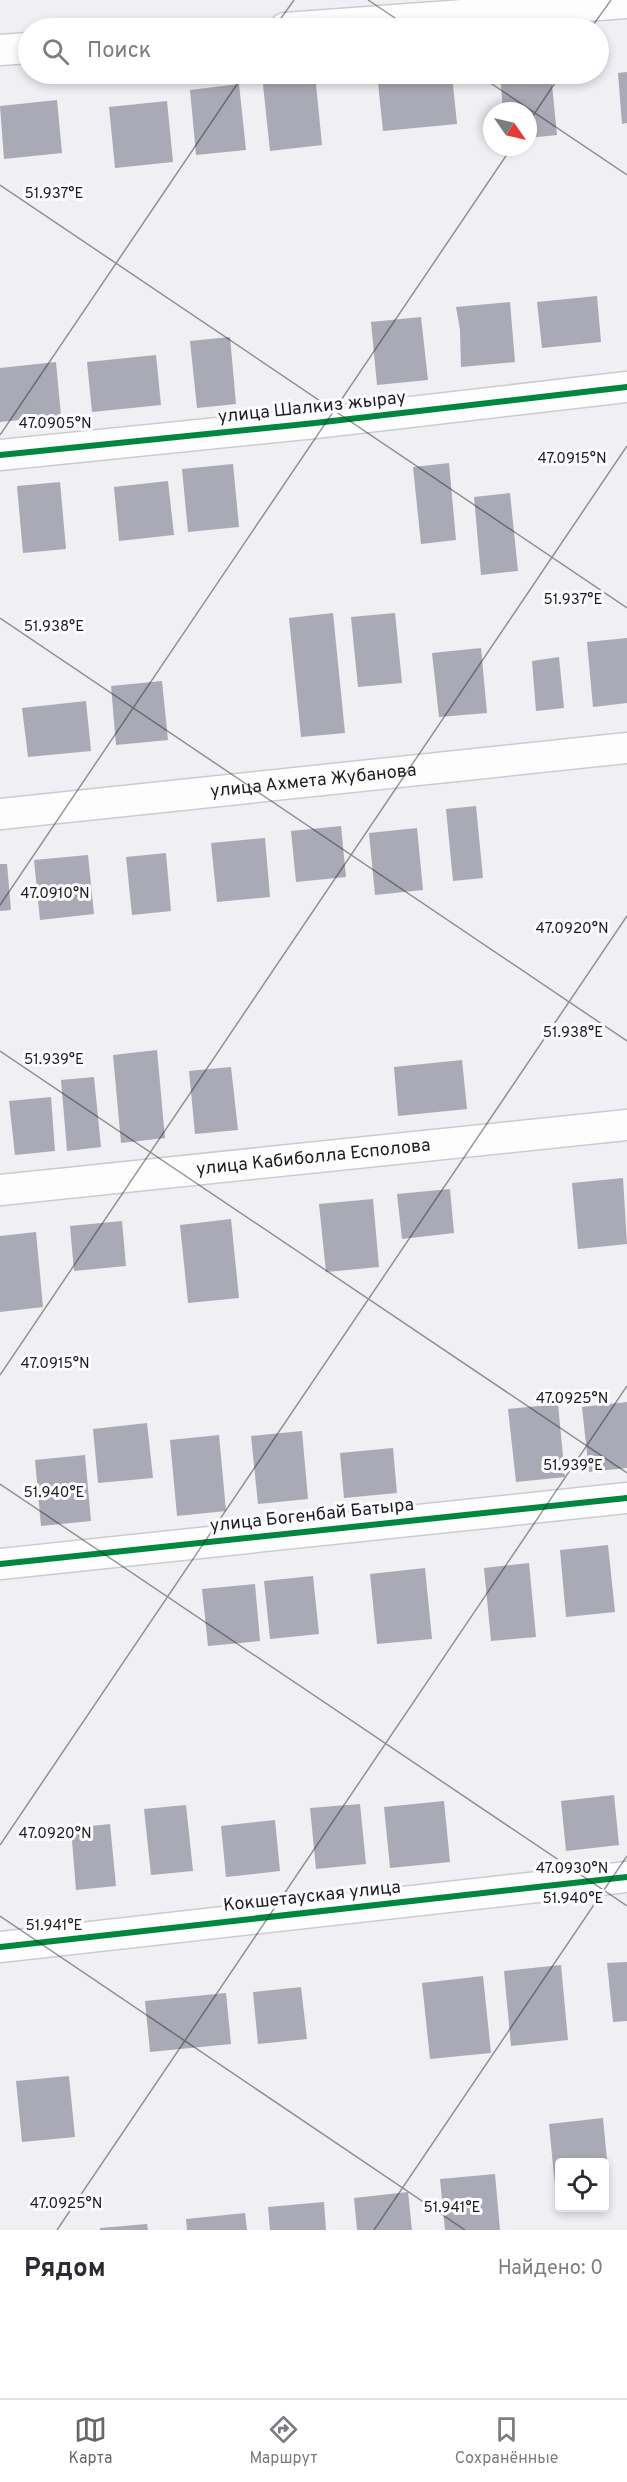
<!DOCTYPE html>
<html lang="ru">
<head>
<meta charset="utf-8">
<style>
	body { margin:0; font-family:Overpass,sans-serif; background:#f7f7f7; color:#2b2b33 }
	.controls { position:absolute; right:18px; bottom:18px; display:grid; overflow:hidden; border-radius:6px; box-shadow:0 3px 9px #0003 }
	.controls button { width:54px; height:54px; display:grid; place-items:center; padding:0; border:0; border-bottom:2px solid #e1e1e2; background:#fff; color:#2b2b33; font:30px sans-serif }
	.compass { position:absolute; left:483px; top:102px; width:54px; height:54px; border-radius:50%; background:#fff; box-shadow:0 3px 9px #0003; rotate:124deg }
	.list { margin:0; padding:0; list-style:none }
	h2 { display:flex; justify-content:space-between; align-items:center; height:78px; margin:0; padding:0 24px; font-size:26px }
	h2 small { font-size:20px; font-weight:400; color:#7c7c81 }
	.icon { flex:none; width:33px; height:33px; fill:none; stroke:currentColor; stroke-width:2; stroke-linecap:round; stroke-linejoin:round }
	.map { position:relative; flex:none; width:627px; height:2230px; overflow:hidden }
	.search { position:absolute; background:#fff; box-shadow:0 3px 9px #0003; left:18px; right:18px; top:18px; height:66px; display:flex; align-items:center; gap:15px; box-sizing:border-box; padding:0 21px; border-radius:33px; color:#7c7c81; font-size:22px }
	.sheet { height:168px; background:#fff }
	nav { display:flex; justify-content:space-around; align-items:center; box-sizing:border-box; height:84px; border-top:2px solid #e1e1e2; background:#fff; font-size:16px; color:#7c7c81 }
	nav a { display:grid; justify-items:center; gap:3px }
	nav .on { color:#67676b }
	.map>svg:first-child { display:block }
	.building { fill:#aaaab6 }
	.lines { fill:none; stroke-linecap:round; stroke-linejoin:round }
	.street-casing { stroke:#ccccd0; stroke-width:33 }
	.street { stroke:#fdfdfd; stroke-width:30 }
	.cycleway-casing { stroke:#fcfcff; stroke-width:10 }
	.cycleway { stroke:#00873e; stroke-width:6 }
	.ticks { fill:none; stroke:#1e1e21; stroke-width:1.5; stroke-opacity:0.45 }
	.labels { text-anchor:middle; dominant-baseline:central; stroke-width:6; stroke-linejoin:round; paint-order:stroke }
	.street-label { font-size:18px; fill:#1e1e21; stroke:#fcfcff }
	.ticks-label { font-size:15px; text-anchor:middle; fill:#1e1e21; stroke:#fcfcff; stroke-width:6; stroke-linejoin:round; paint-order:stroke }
</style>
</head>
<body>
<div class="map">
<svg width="627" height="2230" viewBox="0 0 627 2230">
	<rect width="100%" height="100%" fill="#efeff4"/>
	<path class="building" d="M 627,72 L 627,123 L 622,124 L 618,73 Z
		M 273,74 L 315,74 L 322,145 L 270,151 L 262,75 Z
		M 500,74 L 551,74 L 557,135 L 528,138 L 528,111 L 503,111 Z
		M 452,75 L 457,124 L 383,131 L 378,83 Z
		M 239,84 L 246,150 L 196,155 L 190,90 Z
		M 57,100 L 62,153 L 4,159 L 0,106 Z
		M 167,101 L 173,162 L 115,168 L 109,107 Z
		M 597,296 L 601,342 L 542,348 L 537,302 Z
		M 510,302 L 515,362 L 461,367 L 460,330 L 456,307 Z
		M 421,317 L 428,380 L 377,385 L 371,322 Z
		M 230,337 L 236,404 L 197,408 L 190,341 Z
		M 156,355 L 161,405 L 92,412 L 87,362 Z
		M 56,362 L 61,416 L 0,422 L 0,368 Z
		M 449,463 L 456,540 L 421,544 L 413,467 Z
		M 233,464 L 239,527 L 188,532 L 182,469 Z
		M 168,481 L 174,535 L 119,541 L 114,487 Z
		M 60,482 L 66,549 L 23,553 L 17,486 Z
		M 510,493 L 518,571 L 481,575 L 474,497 Z
		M 333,613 L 345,733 L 301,737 L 289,618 Z
		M 395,613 L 402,683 L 358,687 L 351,617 Z
		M 627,638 L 627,703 L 593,707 L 587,642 Z
		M 481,648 L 487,713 L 439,717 L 432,653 Z
		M 559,657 L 564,708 L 536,711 L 532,661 Z
		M 162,681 L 168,740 L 116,745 L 111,686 Z
		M 86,701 L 91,751 L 28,757 L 22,708 Z
		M 476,806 L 483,878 L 453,881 L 446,809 Z
		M 341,826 L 346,877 L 296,882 L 291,831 Z
		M 417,828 L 423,890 L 375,895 L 369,833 Z
		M 265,838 L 270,897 L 217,902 L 211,843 Z
		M 166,853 L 171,911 L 132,915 L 126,857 Z
		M 88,855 L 94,914 L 40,920 L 34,860 Z
		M 0,864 L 7,864 L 11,910 L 0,911 Z
		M 157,1050 L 165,1138 L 121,1143 L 113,1055 Z
		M 462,1060 L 467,1109 L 398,1116 L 394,1067 Z
		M 231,1067 L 238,1130 L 195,1134 L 189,1071 Z
		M 94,1077 L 101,1147 L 67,1151 L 61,1080 Z
		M 51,1097 L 55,1151 L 15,1155 L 9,1101 Z
		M 623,1178 L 627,1244 L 578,1249 L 572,1183 Z
		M 450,1189 L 454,1233 L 402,1239 L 397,1194 Z
		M 373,1199 L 379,1267 L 326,1272 L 319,1204 Z
		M 231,1219 L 239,1298 L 188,1303 L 180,1225 Z
		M 122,1221 L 126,1266 L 74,1271 L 70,1226 Z
		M 36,1232 L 43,1307 L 0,1312 L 0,1236 Z
		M 627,1402 L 627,1468 L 589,1472 L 582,1407 Z
		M 558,1404 L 565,1477 L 516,1482 L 508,1409 Z
		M 147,1423 L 153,1478 L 98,1483 L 93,1429 Z
		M 302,1431 L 308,1499 L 258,1504 L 251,1436 Z
		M 219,1435 L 226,1511 L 177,1516 L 170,1440 Z
		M 393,1448 L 397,1493 L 344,1498 L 340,1453 Z
		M 85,1455 L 91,1521 L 41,1526 L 35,1460 Z
		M 608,1545 L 615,1612 L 566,1617 L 560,1550 Z
		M 529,1563 L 536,1637 L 491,1641 L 484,1568 Z
		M 425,1568 L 432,1639 L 377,1644 L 370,1574 Z
		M 313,1576 L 319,1634 L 270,1639 L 264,1581 Z
		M 255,1584 L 260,1641 L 208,1646 L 202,1589 Z
		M 614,1795 L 619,1845 L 566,1851 L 561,1801 Z
		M 444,1801 L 450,1862 L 390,1868 L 384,1807 Z
		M 360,1804 L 366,1864 L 316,1869 L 310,1808 Z
		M 186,1805 L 193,1871 L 151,1875 L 144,1809 Z
		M 275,1820 L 280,1871 L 226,1877 L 221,1826 Z
		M 110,1824 L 116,1886 L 76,1890 L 71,1828 Z
		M 627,1962 L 627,2021 L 613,2022 L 607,1963 Z
		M 561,1965 L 568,2040 L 511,2046 L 504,1971 Z
		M 483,1976 L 491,2053 L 430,2059 L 422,1983 Z
		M 301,1987 L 307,2039 L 258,2044 L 253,1992 Z
		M 226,1993 L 231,2044 L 150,2052 L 145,2001 Z
		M 69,2076 L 75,2137 L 22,2142 L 16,2081 Z
		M 603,2118 L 609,2180 L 604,2181 L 604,2162 L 560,2162 L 560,2186 L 555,2186 L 549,2124 Z
		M 495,2174 L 500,2230 L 445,2230 L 440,2179 Z
		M 408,2192 L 412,2230 L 357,2230 L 354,2198 Z
		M 324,2202 L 326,2230 L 270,2230 L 268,2207 Z
		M 245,2213 L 247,2230 L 187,2230 L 186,2219 Z
		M 147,2224 L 148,2230 L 100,2230 L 100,2228 Z"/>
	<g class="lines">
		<defs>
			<g id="street">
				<path d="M 285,28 L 627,3"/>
				<path d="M 0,50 L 28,48"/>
				<path d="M 0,455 L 315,423 L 627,387"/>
				<path id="s1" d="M 0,814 L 627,748"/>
				<path id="s2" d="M 0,1190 L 627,1125"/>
				<path d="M 0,1564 L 627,1498"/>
				<path d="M 0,1947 L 627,1877"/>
			</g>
		</defs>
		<use href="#street" class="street-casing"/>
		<use href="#street" class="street"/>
		<defs>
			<path id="cycleway" d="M 0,455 L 315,423 L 627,387
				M 0,1564 L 627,1498
				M 0,1947 L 627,1877"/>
		</defs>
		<use href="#cycleway" class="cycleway-casing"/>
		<use href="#cycleway" class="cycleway"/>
	</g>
	<path class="ticks" d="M 368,0 L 410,28M 274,28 L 294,0M 591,28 L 611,0M 477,74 L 627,175M 528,123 L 561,74M 0,185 L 627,608M 0,435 L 244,74M 0,618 L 627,1041M 0,905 L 512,147M 0,1051 L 627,1473M 0,1375 L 627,446M 0,1484 L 627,1906M 0,1845 L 627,916M 0,1916 L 465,2230M 57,2230 L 627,1386M 374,2230 L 627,1856"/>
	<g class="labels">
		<g class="street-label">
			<text transform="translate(312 408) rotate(-6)">улица Шалкиз жырау</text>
			<text stroke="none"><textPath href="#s1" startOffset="315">улица Ахмета Жубанова</textPath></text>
			<text stroke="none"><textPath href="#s2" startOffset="315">улица Кабиболла Есполова</textPath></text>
			<text transform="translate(312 1516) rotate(-6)">улица Богенбай Батыра</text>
			<text transform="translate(312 1897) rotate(-6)">Кокшетауская улица</text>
		</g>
	</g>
	<g class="ticks-label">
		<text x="54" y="198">51.937°E</text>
		<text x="55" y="428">47.0905°N</text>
		<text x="572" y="463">47.0915°N</text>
		<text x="573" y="604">51.937°E</text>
		<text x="54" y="631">51.938°E</text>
		<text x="55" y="898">47.0910°N</text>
		<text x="572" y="933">47.0920°N</text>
		<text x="573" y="1037">51.938°E</text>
		<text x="54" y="1064">51.939°E</text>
		<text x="55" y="1368">47.0915°N</text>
		<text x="572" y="1403">47.0925°N</text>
		<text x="573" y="1470">51.939°E</text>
		<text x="54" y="1497">51.940°E</text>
		<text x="55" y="1838">47.0920°N</text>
		<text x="572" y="1873">47.0930°N</text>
		<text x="573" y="1903">51.940°E</text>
		<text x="54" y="1930">51.941°E</text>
		<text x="66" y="2208">47.0925°N</text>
		<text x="452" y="2212">51.941°E</text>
	</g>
</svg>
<div class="controls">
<button><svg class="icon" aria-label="locate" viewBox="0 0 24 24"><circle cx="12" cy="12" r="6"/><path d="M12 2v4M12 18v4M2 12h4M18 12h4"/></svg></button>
</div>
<svg class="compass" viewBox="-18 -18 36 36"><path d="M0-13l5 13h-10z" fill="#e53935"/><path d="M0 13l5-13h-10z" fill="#7c7c81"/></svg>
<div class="search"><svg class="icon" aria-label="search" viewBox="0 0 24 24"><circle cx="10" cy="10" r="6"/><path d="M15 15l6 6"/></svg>Поиск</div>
</div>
<section class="sheet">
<h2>Рядом<small>Найдено: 0</small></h2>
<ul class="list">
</ul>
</section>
<nav>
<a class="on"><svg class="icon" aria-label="map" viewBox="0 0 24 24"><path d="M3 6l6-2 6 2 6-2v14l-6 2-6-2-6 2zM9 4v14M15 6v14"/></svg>Карта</a>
<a><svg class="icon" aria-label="directions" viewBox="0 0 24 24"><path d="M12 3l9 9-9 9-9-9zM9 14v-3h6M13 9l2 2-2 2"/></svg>Маршрут</a>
<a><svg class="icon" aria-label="saved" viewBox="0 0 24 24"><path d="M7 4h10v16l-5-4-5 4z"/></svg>Сохранённые</a>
</nav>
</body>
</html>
